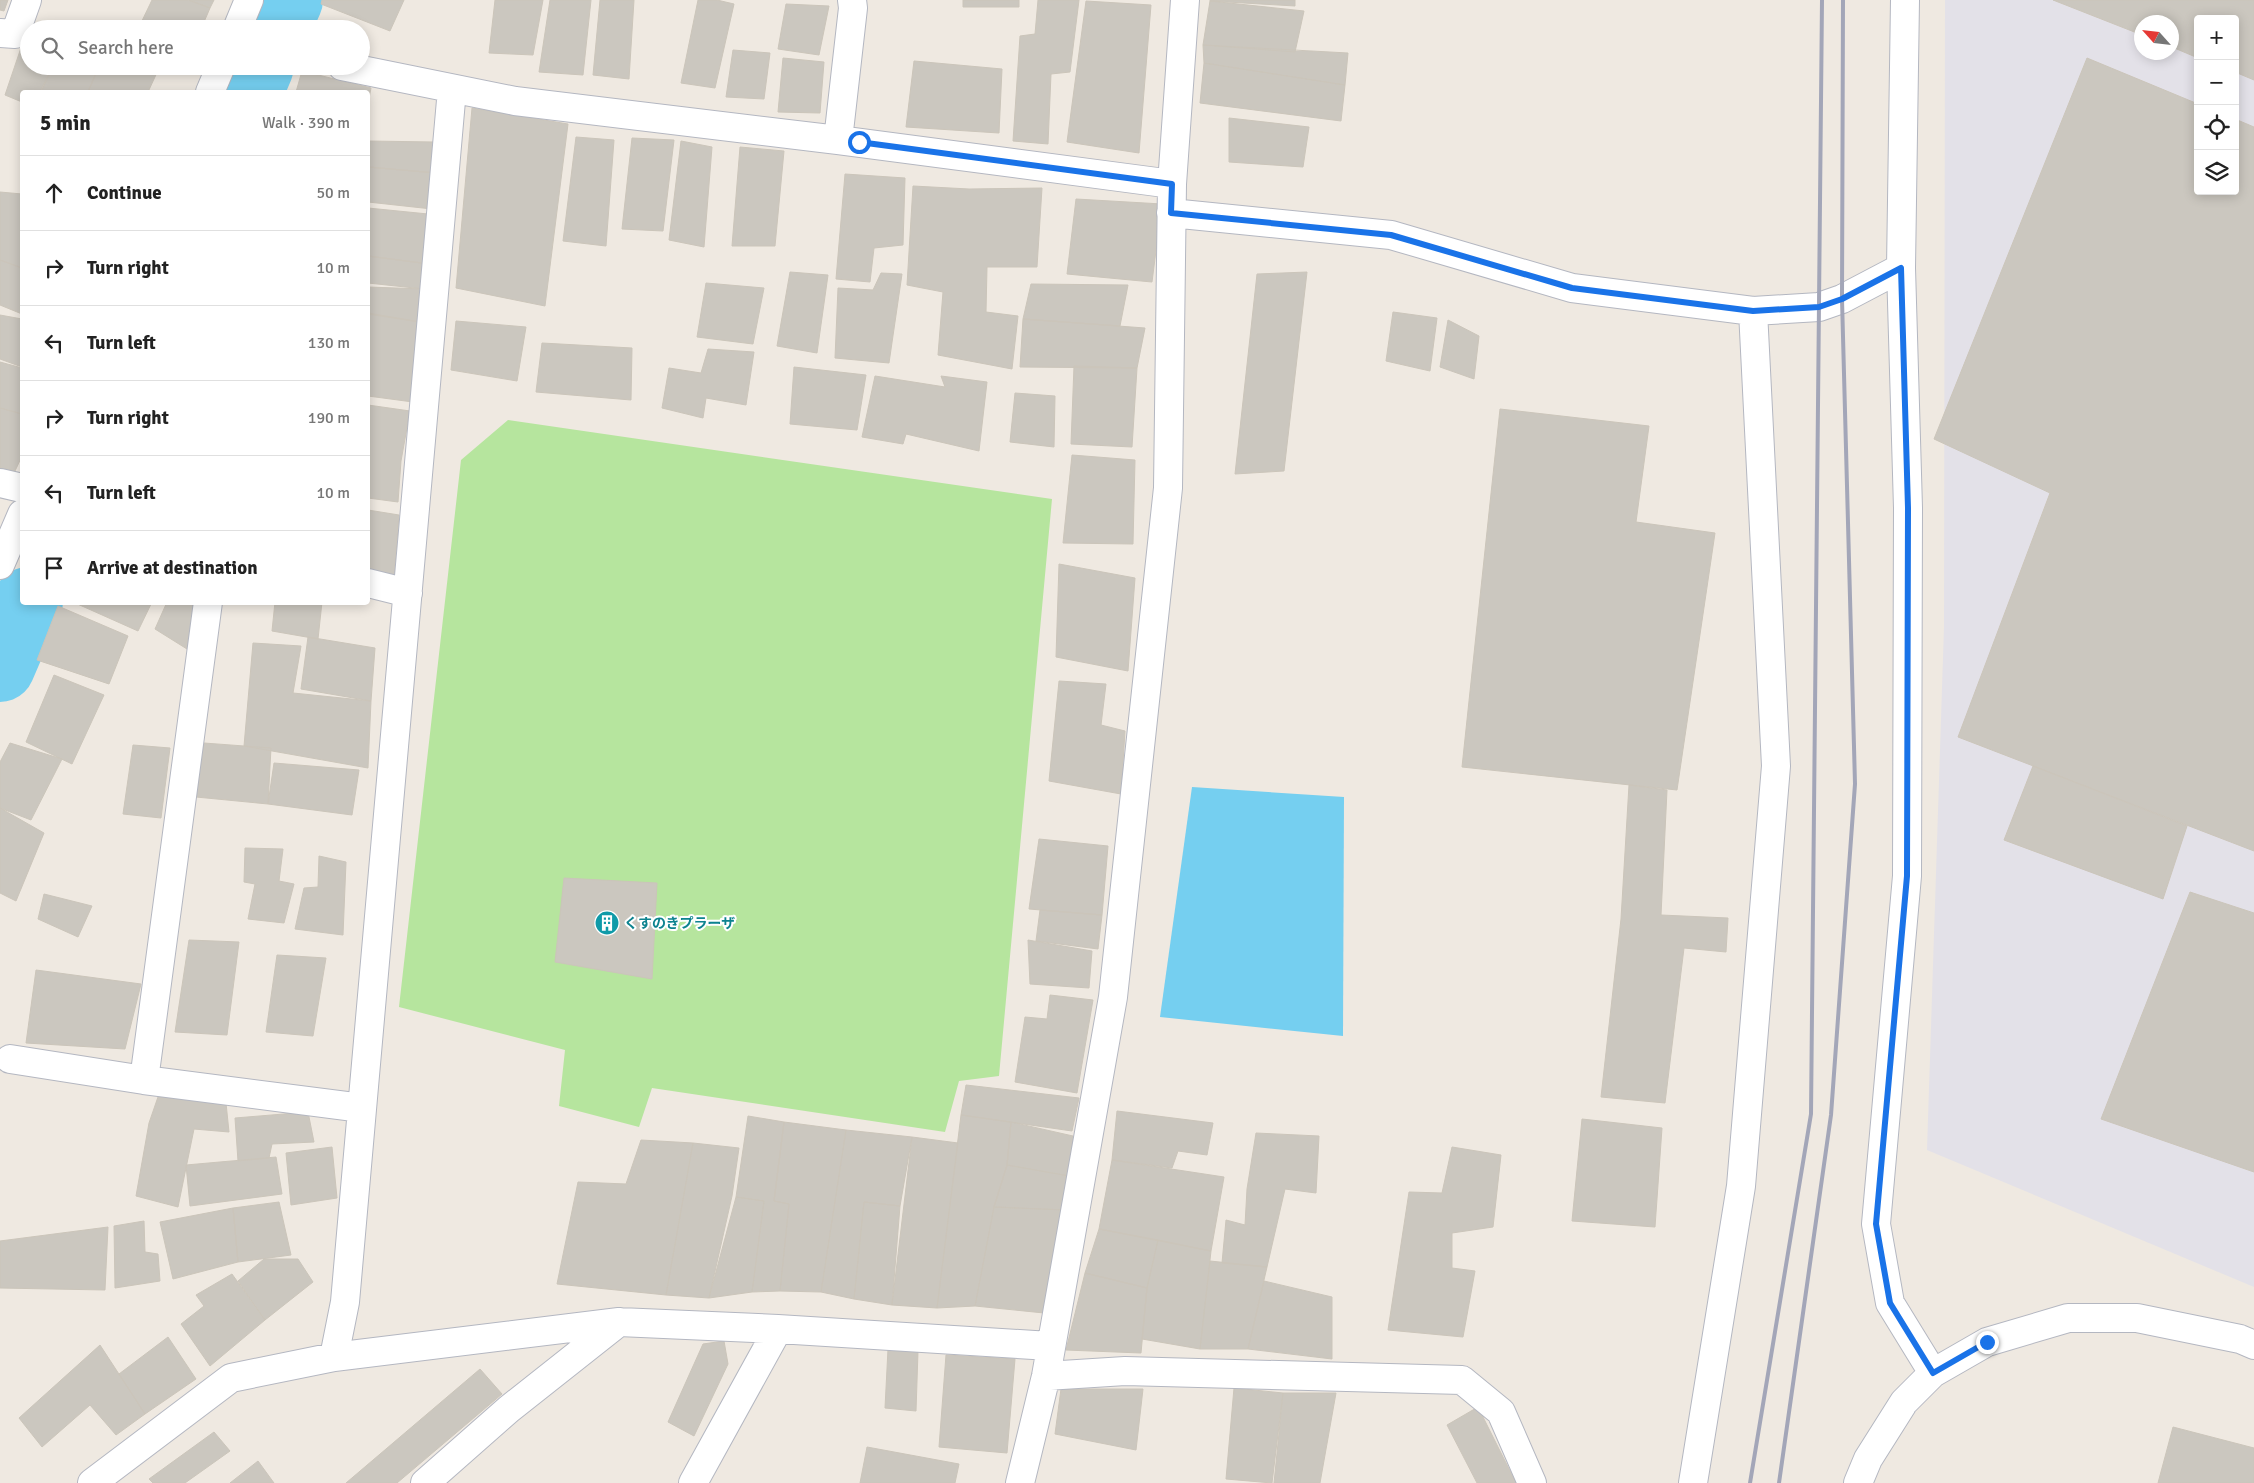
<!DOCTYPE html>
<html lang="en">
<head>
<meta charset="utf-8">
<style>
	body { margin:0; font-family:Signika,"Noto Sans JP",sans-serif; background:#f6f6f6; color:#222 }
	.controls { position:absolute; right:15px; top:15px; display:grid; overflow:hidden; border-radius:5px; box-shadow:0 2px 12px #0003 }
	.controls button { width:45px; height:45px; display:grid; place-items:center; padding:0; border:0; border-bottom:1px solid #e0e0e0; background:#fff; color:#222; font:25px sans-serif }
	.compass { position:absolute; left:2134px; top:15px; width:45px; height:45px; border-radius:50%; background:#fff; box-shadow:0 2px 12px #0003; rotate:297deg }
	.stop { position:absolute; width:15px; height:15px; margin:-11px; border:4px solid #1a73e8; border-radius:50%; background:#fff }
	.stop.end { background:#1a73e8; border-color:#fff; box-shadow:0 1px 5px #0008 }
	.list { margin:0; padding:0; list-style:none }
	h2 { display:flex; justify-content:space-between; align-items:center; height:65px; margin:0; padding:0 20px; font-size:21px }
	h2 small { font-size:16px; font-weight:400; color:#767676 }
	.list li { display:grid; grid-template-columns:32px 1fr auto; gap:15px; align-items:center; box-sizing:border-box; height:75px; padding:0 20px; border-top:1px solid #e0e0e0 }
	.list b { display:block; font-size:19px; white-space:nowrap }
	.list em { font-size:16px; font-style:normal; color:#767676 }
	.icon { flex:none; width:28px; height:28px; fill:none; stroke:currentColor; stroke-width:2; stroke-linecap:round; stroke-linejoin:round }
	.map { position:relative; flex:none; width:2254px; height:1483px; overflow:hidden }
	.search { position:absolute; background:#fff; box-shadow:0 2px 12px #0003; left:20px; top:20px; width:350px; height:55px; display:flex; align-items:center; gap:12px; box-sizing:border-box; padding:0 18px; border-radius:28px; color:#767676; font-size:19px }
	.panel { position:absolute; background:#fff; box-shadow:0 2px 12px #0003; left:20px; top:90px; width:350px; height:515px; border-radius:5px }
	.map>svg:first-child { display:block }
	.industrial { fill:#e3e1e8; fill-rule:evenodd }
	.green { fill:#b6e59e }
	.water { fill:#75cff0 }
	.lines { fill:none; stroke-linecap:round; stroke-linejoin:round }
	.river { stroke:#75cff0; stroke-width:70 }
	.building { fill:#cbc7bf; stroke:#cbc5ba }
	.minor-casing { stroke:#b4b7c1; stroke-width:30 }
	.minor { stroke:#fff; stroke-width:28 }
	.rail { stroke:#a3a6b8; stroke-width:4 }
	.route { stroke:#1a73e8; stroke-width:6 }
	.labels { text-anchor:middle; dominant-baseline:central; stroke-width:4; stroke-linejoin:round; paint-order:stroke }
	.culture-label { font-size:14px; font-weight:bold; fill:#0d838f; stroke:#fff; text-anchor:start }
</style>
</head>
<body>
<div class="map">
<svg width="2254" height="1483" viewBox="0 0 2254 1483">
	<rect width="100%" height="100%" fill="#efe9e1"/>
	<path class="industrial" d="M 1945,0 L 2254,0 L 2254,1287 L 1927,1150 L 1944,627 ZM 2198,19 L 2235,19 L 2235,191 L 2198,191 ZM 2142,22 L 2172,22 L 2172,52 L 2142,52 Z"/>
	<path class="green" d="M 508,420 L 1052,499 L 999,1076 L 959,1081 L 945,1132 L 652,1088 L 639,1127 L 559,1106 L 565,1050 L 399,1007 L 461,460 Z"/>
	<path class="water" d="M 1192,787 L 1344,797 L 1343,1036 L 1160,1017 Z"/>
	<g class="lines">
		<path class="river" d="M 275,29 L 288,0
			M 248,92 L 259,66
			M 0,667 L 28,602"/>
	</g>
	<path class="building" d="M 0,0 L 8,0 L 4,11 L 0,10 Z
		M 152,0 L 188,0 L 210,8 L 201,29 L 150,29 L 140,25 Z
		M 189,0 L 214,0 L 210,8 Z
		M 322,0 L 404,0 L 390,31 L 321,4 Z
		M 495,0 L 543,0 L 533,55 L 489,53 Z
		M 550,0 L 591,0 L 583,75 L 539,72 Z
		M 600,0 L 634,0 L 629,79 L 593,75 Z
		M 698,0 L 717,0 L 734,4 L 715,88 L 681,83 Z
		M 963,0 L 1019,0 L 1019,7 L 963,7 Z
		M 1038,0 L 1079,0 L 1070,72 L 1051,74 L 1048,144 L 1013,141 L 1020,36 L 1035,34 Z
		M 1210,0 L 1295,0 L 1295,6 L 1210,1 Z
		M 2053,0 L 2254,0 L 2254,80 L 2235,72 L 2235,19 L 2198,19 L 2198,58 L 2172,47 L 2172,22 L 2142,22 L 2142,35 Z
		M 1086,1 L 1151,5 L 1139,153 L 1067,142 Z
		M 1210,1 L 1304,11 L 1295,52 L 1203,45 Z
		M 786,4 L 829,6 L 819,55 L 778,49 Z
		M 27,30 L 29,66 L 53,66 L 40,92 L 22,92 L 22,102 L 5,95 Z
		M 1203,45 L 1348,53 L 1345,85 L 1204,63 Z
		M 733,50 L 770,53 L 764,99 L 726,97 Z
		M 783,58 L 824,62 L 820,113 L 778,112 Z
		M 2087,58 L 2198,104 L 2198,191 L 2235,191 L 2235,119 L 2254,127 L 2254,851 L 1958,737 L 2050,493 L 1934,439 Z
		M 914,61 L 1002,69 L 999,133 L 906,127 Z
		M 1204,63 L 1345,85 L 1341,121 L 1200,103 Z
		M 53,66 L 99,66 L 88,92 L 41,92 Z
		M 99,66 L 160,66 L 148,92 L 88,92 Z
		M 302,71 L 371,88 L 368,104 L 368,92 L 296,92 Z
		M 472,108 L 568,124 L 545,306 L 456,288 Z
		M 1229,118 L 1309,127 L 1303,167 L 1229,162 Z
		M 576,137 L 614,140 L 606,246 L 563,241 Z
		M 632,138 L 674,140 L 663,231 L 622,229 Z
		M 368,141 L 434,142 L 436,173 L 368,167 Z
		M 681,141 L 712,147 L 704,247 L 669,240 Z
		M 740,147 L 784,151 L 775,246 L 732,246 Z
		M 368,167 L 436,173 L 432,209 L 368,202 Z
		M 845,174 L 905,178 L 903,245 L 874,248 L 870,282 L 836,279 Z
		M 913,186 L 969,189 L 1042,188 L 1037,267 L 987,267 L 986,312 L 1018,316 L 1012,369 L 938,355 L 943,292 L 907,285 Z
		M 0,192 L 22,194 L 22,268 L 0,260 Z
		M 1076,199 L 1162,204 L 1152,282 L 1067,274 Z
		M 368,208 L 428,214 L 437,265 L 368,256 Z
		M 368,256 L 429,264 L 424,289 L 368,283 Z
		M 0,260 L 22,268 L 22,314 L 0,305 Z
		M 790,272 L 828,275 L 817,353 L 777,346 Z
		M 1307,272 L 1284,471 L 1235,474 L 1257,274 Z
		M 881,273 L 902,274 L 889,363 L 835,358 L 838,288 L 873,290 Z
		M 706,283 L 764,288 L 753,344 L 697,337 Z
		M 1031,284 L 1128,285 L 1120,326 L 1023,319 Z
		M 368,287 L 424,289 L 420,322 L 368,314 Z
		M 1393,312 L 1437,318 L 1430,371 L 1386,361 Z
		M 368,313 L 420,322 L 413,402 L 368,396 Z
		M 0,315 L 22,319 L 22,367 L 0,359 Z
		M 1023,319 L 1145,328 L 1137,368 L 1020,367 Z
		M 1448,320 L 1479,336 L 1474,379 L 1440,367 Z
		M 456,321 L 526,327 L 517,381 L 451,370 Z
		M 542,343 L 632,348 L 631,400 L 536,392 Z
		M 708,349 L 754,352 L 746,405 L 706,398 L 703,418 L 662,408 L 669,368 L 701,373 Z
		M 0,362 L 22,368 L 22,414 L 0,408 Z
		M 1074,366 L 1137,368 L 1132,447 L 1071,444 Z
		M 794,367 L 866,375 L 857,430 L 790,424 Z
		M 875,376 L 945,387 L 941,376 L 987,382 L 979,451 L 906,434 L 903,444 L 862,437 Z
		M 1015,393 L 1055,396 L 1054,447 L 1010,442 Z
		M 368,405 L 410,411 L 401,461 L 398,502 L 368,498 Z
		M 0,408 L 22,414 L 22,456 L 15,471 L 0,468 Z
		M 1500,409 L 1649,426 L 1636,522 L 1715,533 L 1677,790 L 1462,767 Z
		M 1072,455 L 1135,460 L 1133,544 L 1063,543 Z
		M 368,510 L 399,515 L 394,578 L 368,573 Z
		M 1059,564 L 1135,578 L 1128,671 L 1056,657 Z
		M 73,602 L 152,602 L 138,631 Z
		M 167,602 L 198,602 L 187,649 L 155,629 Z
		M 275,602 L 322,602 L 318,639 L 272,631 Z
		M 58,606 L 128,636 L 109,684 L 37,660 Z
		M 308,637 L 375,648 L 371,701 L 301,689 Z
		M 253,643 L 301,646 L 293,693 L 371,701 L 368,768 L 244,746 Z
		M 54,675 L 104,695 L 72,764 L 26,742 Z
		M 1059,681 L 1106,684 L 1101,725 L 1125,731 L 1121,794 L 1049,781 Z
		M 10,743 L 62,759 L 31,820 L 0,808 L 0,762 Z
		M 204,743 L 271,748 L 268,804 L 196,797 Z
		M 133,745 L 170,748 L 161,818 L 123,814 Z
		M 274,763 L 359,770 L 352,815 L 268,804 Z
		M 2033,766 L 2187,826 L 2163,899 L 2004,840 Z
		M 1629,785 L 1667,790 L 1661,915 L 1728,918 L 1726,952 L 1684,948 L 1665,1103 L 1601,1097 L 1621,919 Z
		M 0,808 L 44,833 L 16,901 L 0,893 Z
		M 1039,839 L 1108,846 L 1102,915 L 1029,909 Z
		M 245,848 L 283,849 L 279,881 L 294,884 L 284,923 L 248,919 L 255,884 L 244,882 Z
		M 319,856 L 346,862 L 343,935 L 295,929 L 304,888 L 318,887 Z
		M 564,878 L 657,883 L 652,979 L 555,962 Z
		M 2190,892 L 2254,913 L 2254,1172 L 2101,1119 Z
		M 44,894 L 92,906 L 78,937 L 38,919 Z
		M 1040,910 L 1102,915 L 1098,949 L 1036,941 Z
		M 189,940 L 239,942 L 227,1035 L 175,1032 Z
		M 1028,940 L 1092,951 L 1089,988 L 1030,984 Z
		M 277,955 L 326,958 L 313,1036 L 266,1032 Z
		M 36,970 L 141,984 L 125,1049 L 26,1043 Z
		M 1050,995 L 1093,1000 L 1077,1093 L 1015,1082 L 1025,1017 L 1047,1019 Z
		M 966,1085 L 1079,1098 L 1072,1131 L 961,1115 Z
		M 159,1094 L 226,1103 L 229,1132 L 194,1129 L 178,1207 L 136,1196 L 149,1123 Z
		M 1117,1111 L 1213,1123 L 1207,1155 L 1178,1151 L 1172,1168 L 1112,1160 Z
		M 308,1112 L 314,1142 L 272,1144 L 269,1158 L 238,1161 L 235,1118 Z
		M 961,1115 L 1011,1122 L 1007,1165 L 994,1207 L 975,1306 L 937,1308 Z
		M 748,1116 L 784,1122 L 774,1201 L 789,1204 L 780,1291 L 752,1292 L 764,1201 L 736,1197 Z
		M 1582,1119 L 1662,1128 L 1655,1227 L 1572,1221 Z
		M 784,1122 L 846,1130 L 821,1292 L 780,1291 L 789,1204 L 774,1201 Z
		M 1011,1122 L 1073,1136 L 1069,1176 L 1007,1165 Z
		M 846,1130 L 912,1137 L 900,1206 L 864,1202 L 854,1299 L 821,1292 Z
		M 1256,1133 L 1319,1136 L 1316,1193 L 1285,1189 L 1267,1267 L 1222,1263 L 1226,1220 L 1245,1225 L 1247,1189 Z
		M 912,1137 L 958,1143 L 937,1308 L 892,1305 Z
		M 641,1140 L 693,1143 L 666,1295 L 557,1284 L 578,1182 L 626,1184 Z
		M 693,1143 L 739,1148 L 732,1196 L 709,1298 L 666,1295 Z
		M 332,1147 L 337,1198 L 291,1205 L 286,1153 Z
		M 1452,1147 L 1501,1155 L 1493,1227 L 1452,1233 L 1452,1268 L 1475,1271 L 1463,1337 L 1388,1330 L 1409,1192 L 1442,1193 Z
		M 276,1157 L 282,1194 L 190,1206 L 186,1165 Z
		M 1112,1160 L 1224,1177 L 1211,1251 L 1099,1229 Z
		M 1007,1165 L 1069,1176 L 1065,1210 L 994,1207 Z
		M 736,1197 L 764,1201 L 752,1292 L 709,1298 Z
		M 279,1202 L 291,1255 L 238,1262 L 233,1208 Z
		M 864,1202 L 900,1206 L 892,1305 L 854,1299 Z
		M 994,1207 L 1065,1210 L 1044,1313 L 975,1306 Z
		M 233,1208 L 238,1262 L 173,1279 L 160,1222 Z
		M 144,1221 L 145,1252 L 158,1254 L 160,1281 L 115,1288 L 114,1226 Z
		M 108,1227 L 105,1290 L 0,1288 L 0,1241 Z
		M 1099,1229 L 1158,1240 L 1147,1288 L 1085,1273 Z
		M 1158,1240 L 1211,1251 L 1200,1349 L 1142,1339 L 1147,1288 Z
		M 264,1259 L 298,1259 L 313,1282 L 265,1320 L 238,1281 Z
		M 1210,1261 L 1267,1267 L 1248,1349 L 1200,1349 Z
		M 1085,1273 L 1147,1288 L 1141,1353 L 1066,1350 Z
		M 232,1274 L 265,1320 L 210,1366 L 181,1324 L 204,1306 L 196,1295 Z
		M 1264,1281 L 1332,1297 L 1332,1359 L 1248,1349 Z
		M 168,1337 L 196,1379 L 145,1414 L 119,1374 Z
		M 724,1341 L 728,1364 L 694,1436 L 668,1422 L 703,1344 Z
		M 100,1345 L 145,1414 L 116,1435 L 90,1405 L 42,1447 L 19,1418 Z
		M 888,1349 L 918,1351 L 916,1411 L 885,1408 Z
		M 946,1355 L 1015,1359 L 1007,1453 L 939,1447 Z
		M 480,1369 L 502,1394 L 397,1483 L 346,1483 Z
		M 1234,1388 L 1283,1393 L 1272,1483 L 1226,1479 Z
		M 1061,1389 L 1143,1389 L 1136,1450 L 1055,1434 Z
		M 1283,1393 L 1336,1393 L 1320,1483 L 1274,1483 Z
		M 1478,1407 L 1516,1483 L 1477,1483 L 1447,1425 Z
		M 2173,1427 L 2254,1448 L 2254,1483 L 2158,1483 Z
		M 214,1432 L 230,1451 L 185,1483 L 153,1483 L 149,1479 Z
		M 867,1447 L 959,1464 L 955,1483 L 860,1483 Z
		M 258,1461 L 274,1483 L 230,1483 Z"/>
	<g class="lines">
		<defs>
			<path id="minor" d="M 1905,0 L 1901,268 L 1908,508 L 1907,876 L 1876,1224 L 1890,1303 L 1933,1373
				M 237,29 L 249,0
				M 0,33 L 15,34 L 27,0
				M 342,66 L 515,101 L 838,140 L 1172,184
				M 210,92 L 221,66
				M 838,140 L 853,8 L 852,0
				M 1171,213 L 1391,235 L 1572,288 L 1753,311 L 1819,307 L 1842,299 L 1901,268
				M 0,483 L 22,488
				M 0,565 L 22,514
				M 368,583 L 408,593
				M 10,1059 L 144,1080 L 208,602
				M 144,1080 L 362,1108
				M 334,1357 L 345,1302 L 452,89
				M 1046,1376 L 1125,1371 L 1462,1380 L 1501,1412 L 1532,1483
				M 92,1483 L 231,1378 L 334,1357 L 619,1322 L 778,1329 L 1050,1346
				M 425,1483 L 509,1409 L 619,1322
				M 693,1483 L 778,1329
				M 1020,1483 L 1046,1376 L 1113,997 L 1168,488 L 1172,184 L 1185,0
				M 1693,1483 L 1741,1186 L 1776,766 L 1753,311
				M 1858,1483 L 1868,1459 L 1904,1402 L 1933,1373 L 1987,1342 L 2068,1318 L 2137,1318 L 2240,1339 L 2254,1345"/>
		</defs>
		<use href="#minor" class="minor-casing"/>
		<use href="#minor" class="minor"/>
		<path class="rail" d="M 1750,1483 L 1811,1114 L 1822,0
			M 1779,1483 L 1831,1115 L 1855,784 L 1842,299 L 1843,0"/>
	</g>
	<g class="lines">
		<path class="route" d="M 859,142 L 1172,184 L 1171,213 L 1391,235 L 1572,288 L 1753,311 L 1819,307 L 1842,299 L 1901,268 L 1908,508 L 1907,876 L 1876,1224 L 1890,1303 L 1933,1373 L 1987,1342"/>
	</g>
	<defs>
		<symbol id="building-disc" viewBox="-11 -11 22 22"><circle r="9.5" fill="#0f9aa8" stroke="#fff"/><path d="M-4-6H4V6H1V3H-1V6H-4ZM-2.5-4.3h1.7v1.8h-1.7ZM.8-4.3h1.7v1.8H.8ZM-2.5-1h1.7V.8h-1.7ZM.8-1h1.7V.8H.8Z" fill="#fff"/></symbol>
	</defs>
	<g fill-rule="evenodd">
		<use href="#building-disc" x="593" y="909" width="28" height="28"/>
	</g>
	<g class="labels">
		<g class="culture-label">
			<text x="624" y="923">くすのきプラーザ</text>
		</g>
	</g>
</svg>
<div class="controls">
<button>+</button>
<button>−</button>
<button><svg class="icon" aria-label="locate" viewBox="0 0 24 24"><circle cx="12" cy="12" r="6"/><path d="M12 2v4M12 18v4M2 12h4M18 12h4"/></svg></button>
<button><svg class="icon" aria-label="layers" viewBox="0 0 24 24"><path d="M12 4l9 5-9 5-9-5zM3 14l9 5 9-5"/></svg></button>
</div>
<svg class="compass" viewBox="-18 -18 36 36"><path d="M0-13l5 13h-10z" fill="#e53935"/><path d="M0 13l5-13h-10z" fill="#767676"/></svg>
<div class="stop" style="left:859px;top:142px"></div>
<div class="stop end" style="left:1987px;top:1342px"></div>
<div class="search"><svg class="icon" aria-label="search" viewBox="0 0 24 24"><circle cx="10" cy="10" r="6"/><path d="M15 15l6 6"/></svg>Search here</div>
<section class="panel">
<h2>5 min<small>Walk · 390 m</small></h2>
<ul class="list">
<li><svg class="icon" aria-label="ahead" viewBox="0 0 24 24"><path d="M12 20V5M6 11l6-6 6 6"/></svg><div><b>Continue</b></div><em>50 m</em></li>
<li><svg class="icon" aria-label="right" viewBox="0 0 24 24"><path d="M7 20v-9h11M14 6l5 5-5 5"/></svg><div><b>Turn right</b></div><em>10 m</em></li>
<li><svg class="icon" aria-label="left" viewBox="0 0 24 24"><path d="M17 20v-9H6M10 6l-5 5 5 5"/></svg><div><b>Turn left</b></div><em>130 m</em></li>
<li><svg class="icon" aria-label="right" viewBox="0 0 24 24"><path d="M7 20v-9h11M14 6l5 5-5 5"/></svg><div><b>Turn right</b></div><em>190 m</em></li>
<li><svg class="icon" aria-label="left" viewBox="0 0 24 24"><path d="M17 20v-9H6M10 6l-5 5 5 5"/></svg><div><b>Turn left</b></div><em>10 m</em></li>
<li><svg class="icon" aria-label="arrive" viewBox="0 0 24 24"><path d="M6 21V4h12l-3 4 3 4H6"/></svg><div><b>Arrive at destination</b></div></li>
</ul>
</section>
</div>
</body>
</html>
